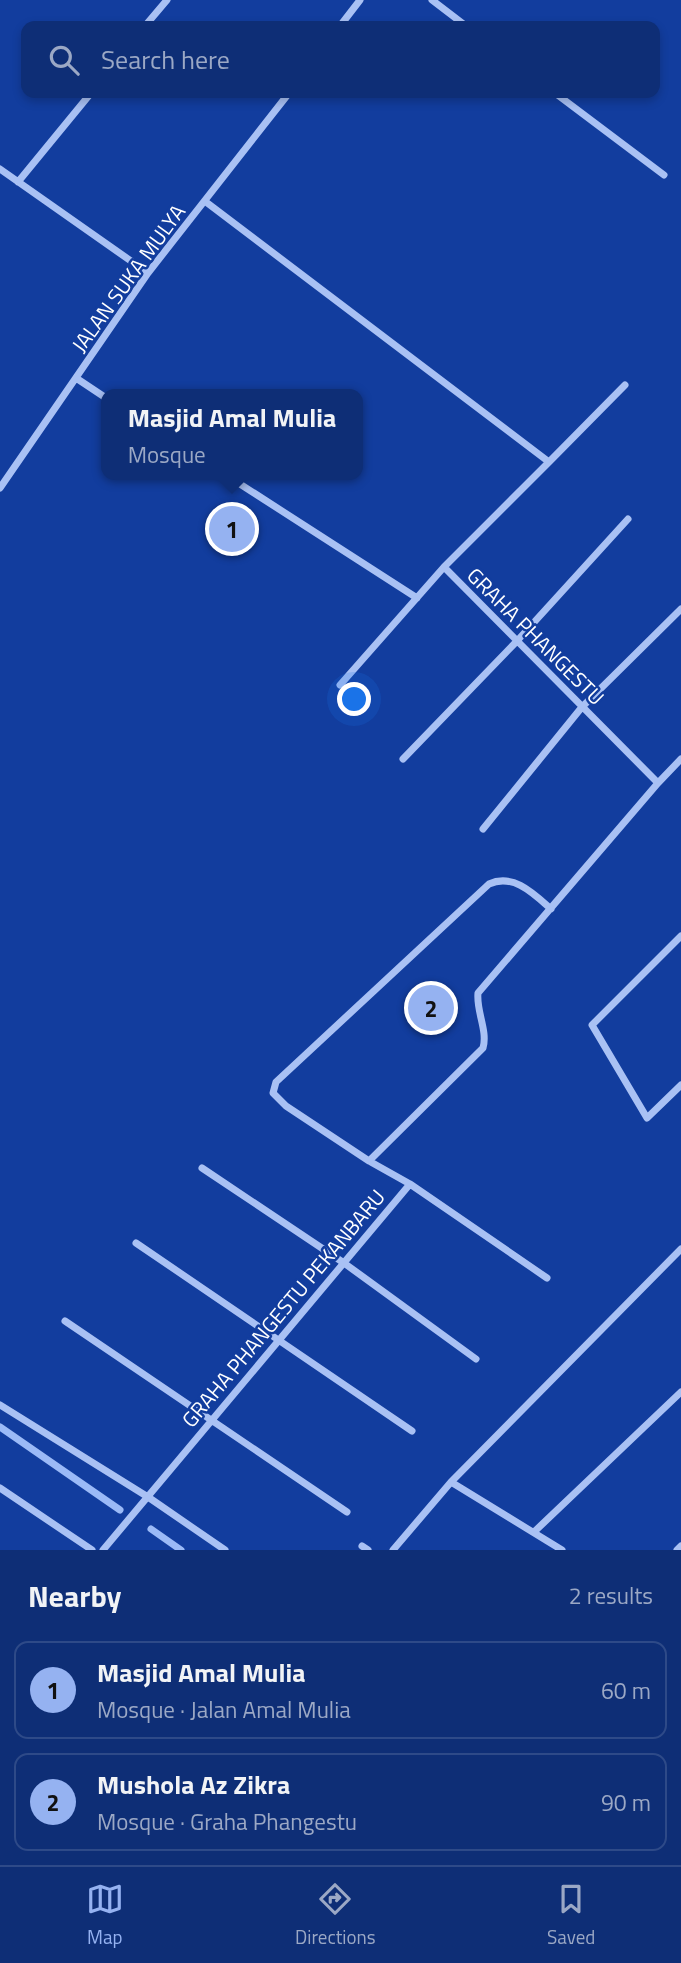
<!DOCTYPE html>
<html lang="en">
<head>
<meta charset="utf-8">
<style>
	body { margin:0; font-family:"Titillium Web",sans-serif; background:#1c3a7e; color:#f1f3f6 }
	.you { position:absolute; left:355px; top:700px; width:24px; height:24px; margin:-18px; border:5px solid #fff; border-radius:50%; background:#1a73e8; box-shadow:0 0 0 10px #1a73e833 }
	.badge { display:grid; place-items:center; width:46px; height:46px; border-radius:50%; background:#95b2f1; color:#111; font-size:23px; font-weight:700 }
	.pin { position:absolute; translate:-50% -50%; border:4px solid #fff; box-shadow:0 2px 7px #0006 }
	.popup { position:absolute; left:101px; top:389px; width:262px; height:91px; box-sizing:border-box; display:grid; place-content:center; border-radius:14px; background:#0e2e76; filter:drop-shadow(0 2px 5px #0005); font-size:23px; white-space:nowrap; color:#9ba8c5 }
	.popup b { font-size:26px; color:#f1f3f6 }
	.popup::after { content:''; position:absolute; left:50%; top:100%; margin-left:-14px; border:14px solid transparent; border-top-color:#0e2e76 }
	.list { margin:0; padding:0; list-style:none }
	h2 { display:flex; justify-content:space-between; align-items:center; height:91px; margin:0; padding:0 28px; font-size:30px }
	h2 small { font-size:23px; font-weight:400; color:#9ba8c5 }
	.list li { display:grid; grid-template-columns:46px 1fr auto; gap:21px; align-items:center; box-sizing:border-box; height:98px; margin:0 14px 14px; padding:0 14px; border:2px solid #2e4a88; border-radius:14px }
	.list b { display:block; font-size:26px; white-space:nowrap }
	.list p { margin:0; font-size:23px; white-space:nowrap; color:#9ba8c5 }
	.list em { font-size:23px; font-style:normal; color:#9ba8c5 }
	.icon { flex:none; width:38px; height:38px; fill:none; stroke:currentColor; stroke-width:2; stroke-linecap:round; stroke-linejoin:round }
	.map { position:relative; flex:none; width:681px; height:1550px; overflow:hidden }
	.search { position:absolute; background:#0e2e76; box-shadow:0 4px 10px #0003; left:21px; right:21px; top:21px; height:77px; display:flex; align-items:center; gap:18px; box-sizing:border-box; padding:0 24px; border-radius:14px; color:#9ba8c5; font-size:26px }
	.sheet { height:315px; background:#0e2e76 }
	nav { display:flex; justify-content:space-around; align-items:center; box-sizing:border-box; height:98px; border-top:2px solid #2e4a88; background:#0e2e76; font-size:19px; color:#9ba8c5 }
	nav a { display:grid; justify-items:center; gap:4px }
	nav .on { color:#95b2f1 }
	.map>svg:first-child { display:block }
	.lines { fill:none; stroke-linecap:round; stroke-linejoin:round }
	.stream { stroke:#9bbaf7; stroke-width:7 }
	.street { stroke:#a9c1f4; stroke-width:7 }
	.labels { text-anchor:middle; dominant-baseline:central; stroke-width:5; stroke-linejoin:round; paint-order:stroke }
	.street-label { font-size:21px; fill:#fff; stroke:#123d9e }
</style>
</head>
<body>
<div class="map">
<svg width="681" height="1550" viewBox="0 0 681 1550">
	<rect width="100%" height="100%" fill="#123d9e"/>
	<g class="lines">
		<path class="stream" d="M 0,1427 L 120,1510
			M 151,1529 L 181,1550"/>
		<path class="street" d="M 432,0 L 466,26
			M 145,26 L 167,0
			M 340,26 L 360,0
			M 555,93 L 664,175
			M 0,169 L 148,273
			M 18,182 L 91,93
			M 76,378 L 106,398
			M 549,462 L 625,385
			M 226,475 L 417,598
			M 0,488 L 148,273 L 289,93
			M 340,685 L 444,567
			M 403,759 L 517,641 L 628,519
			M 658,783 L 681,759
			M 483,829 L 582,707 L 681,609
			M 681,936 L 592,1025 L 647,1118 L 681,1085
			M 369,1161 L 286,1106 L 273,1093 L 276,1082 L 489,884 C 513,873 533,893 551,909
			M 202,1168 L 344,1263 L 476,1359
			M 410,1184 L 547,1278
			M 136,1243 L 412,1431
			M 65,1321 L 347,1512
			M 0,1405 L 148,1497 L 225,1550
			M 451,1482 L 681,1249
			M 0,1488 L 92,1550
			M 534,1532 L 681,1392
			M 362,1546 L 368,1550
			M 103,1550 L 410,1184 L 369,1161 L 483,1048 C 488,1031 476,1011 478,993 L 658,783 L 444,567 L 549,462 L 206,202
			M 393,1550 L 451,1482 L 562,1550
			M 677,1550 L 681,1546"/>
	</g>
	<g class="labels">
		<g class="street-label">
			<text transform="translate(128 278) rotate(-54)">JALAN SUKA MULYA</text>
			<text transform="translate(536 636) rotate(45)">GRAHA PHANGESTU</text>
			<text transform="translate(283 1308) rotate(-50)">GRAHA PHANGESTU PEKANBARU</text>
		</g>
	</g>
</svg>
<div class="you"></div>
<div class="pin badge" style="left:232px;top:529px">1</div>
<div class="popup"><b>Masjid Amal Mulia</b>Mosque</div>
<div class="pin badge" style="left:431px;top:1008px">2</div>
<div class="search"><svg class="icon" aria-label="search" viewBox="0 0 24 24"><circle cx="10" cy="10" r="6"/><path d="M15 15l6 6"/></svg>Search here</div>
</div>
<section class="sheet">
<h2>Nearby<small>2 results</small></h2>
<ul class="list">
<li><span class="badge">1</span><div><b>Masjid Amal Mulia</b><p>Mosque · Jalan Amal Mulia</p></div><em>60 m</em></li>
<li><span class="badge">2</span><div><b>Mushola Az Zikra</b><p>Mosque · Graha Phangestu</p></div><em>90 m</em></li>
</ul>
</section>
<nav>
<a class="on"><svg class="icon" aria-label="map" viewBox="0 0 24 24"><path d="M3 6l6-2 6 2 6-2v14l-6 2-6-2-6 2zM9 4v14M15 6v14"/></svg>Map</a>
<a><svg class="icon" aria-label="directions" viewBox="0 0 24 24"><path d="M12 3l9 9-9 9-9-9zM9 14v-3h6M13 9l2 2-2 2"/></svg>Directions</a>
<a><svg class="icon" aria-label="saved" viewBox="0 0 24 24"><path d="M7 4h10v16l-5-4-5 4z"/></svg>Saved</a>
</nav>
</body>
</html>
